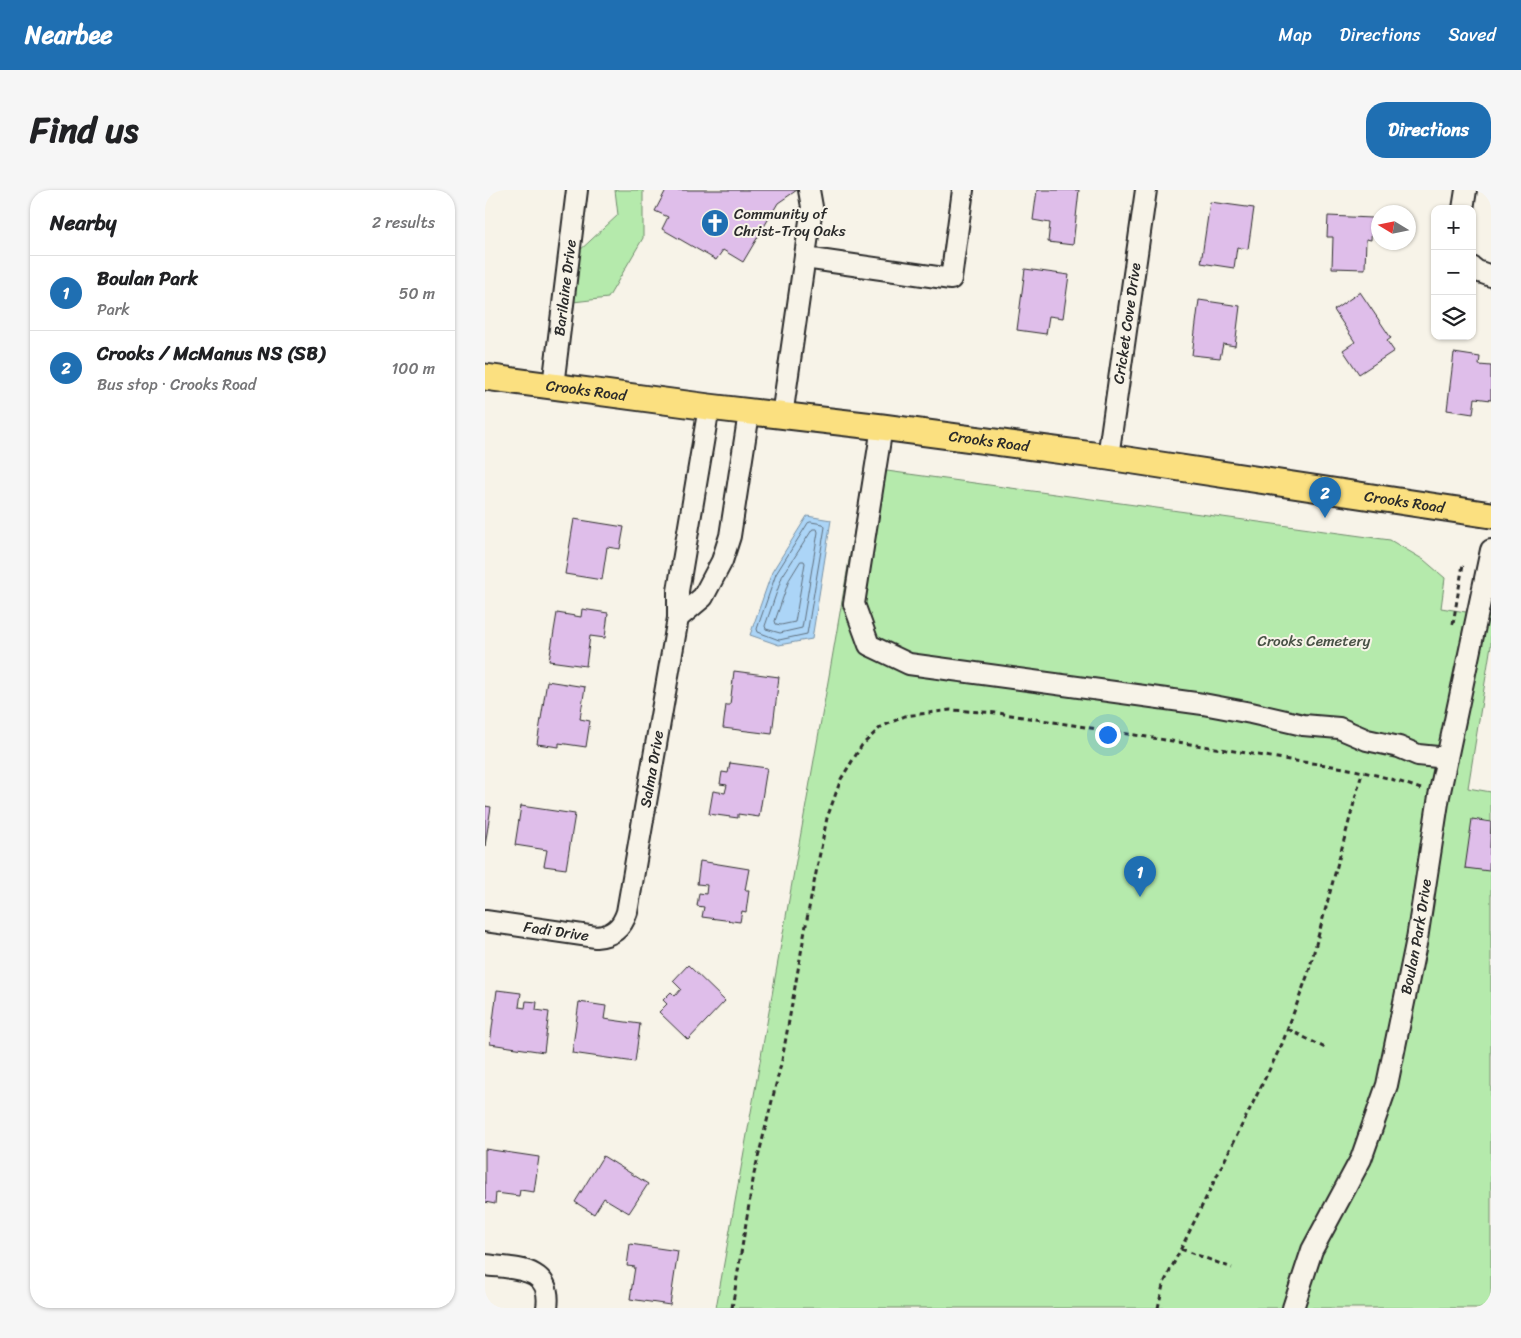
<!DOCTYPE html>
<html lang="en">
<head>
<meta charset="utf-8">
<style>
	body { margin:0; font-family:Sriracha,sans-serif; background:#f6f6f6; color:#202124 }
	.controls { position:absolute; right:15px; top:15px; display:grid; overflow:hidden; border-radius:10px; box-shadow:0 1px 4px #0004 }
	.controls button { width:45px; height:45px; display:grid; place-items:center; padding:0; border:0; border-bottom:1px solid #e0e0e0; background:#fff; color:#202124; font:25px sans-serif }
	.compass { position:absolute; left:886px; top:15px; width:45px; height:45px; border-radius:50%; background:#fff; box-shadow:0 1px 4px #0004; rotate:280deg }
	.you { position:absolute; left:622px; top:544px; width:18px; height:18px; margin:-12px; border:4px solid #fff; border-radius:50%; background:#1a73e8; box-shadow:0 0 0 8px #1a73e833 }
	.badge { display:grid; place-items:center; width:32px; height:32px; border-radius:50%; background:#1f6fb2; color:#fff; font-size:16px; font-weight:700 }
	.pin { position:absolute; translate:-50% -41px; filter:drop-shadow(0 1px 2px #0008) }
	.pin::after { content:''; position:absolute; top:26px; width:18px; height:15px; background:inherit; clip-path:polygon(0 0,100% 0,50% 100%) }
	.list { margin:0; padding:0; list-style:none }
	h2 { display:flex; justify-content:space-between; align-items:center; height:65px; margin:0; padding:0 20px; font-size:21px }
	h2 small { font-size:16px; font-weight:400; color:#757577 }
	.list li { display:grid; grid-template-columns:32px 1fr auto; gap:15px; align-items:center; box-sizing:border-box; height:75px; padding:0 20px; border-top:1px solid #e0e0e0 }
	.list b { display:block; font-size:19px; white-space:nowrap }
	.list p { margin:0; font-size:16px; white-space:nowrap; color:#757577 }
	.list em { font-size:16px; font-style:normal; color:#757577 }
	.icon { flex:none; width:28px; height:28px; fill:none; stroke:currentColor; stroke-width:2; stroke-linecap:round; stroke-linejoin:round }
	.map { position:relative; flex:none; width:1006px; height:1118px; overflow:hidden; border-radius:20px }
	header { display:flex; align-items:center; gap:30px; box-sizing:border-box; height:70px; padding:0 25px; background:#1f6fb2; color:#fff }
	header strong { font-size:24px }
	nav { display:flex; gap:28px; margin-inline-start:auto; font-size:18px }
	.intro { display:flex; align-items:center; justify-content:space-between; box-sizing:border-box; height:120px; padding:0 30px }
	h1 { margin:0; font-size:35px }
	.button { padding:12px 22px; border-radius:20px; background:#1f6fb2; color:#fff; font-size:18px; font-weight:700 }
	main { display:flex; gap:30px; padding:0 30px }
	aside { flex:1; background:#fff; border-radius:20px; box-shadow:0 1px 4px #0004 }
	.map>svg:first-child { display:block }
	.green { fill:#b5eaac; stroke:#708a6c }
	.water { fill:#acd5f7; stroke:#7891a5 }
	.lines { fill:none; stroke-linecap:round; stroke-linejoin:round }
	.shore { stroke:#5f6f7d; stroke-width:1 }
	.building { fill:#dfbeea; stroke:#2b2b2b }
	.minor-casing { stroke:#2b2b2b; stroke-width:24 }
	.major-casing { stroke:#2b2b2b; stroke-width:29 }
	.path { stroke:#2b2b2b; stroke-width:3; stroke-dasharray:5 4; stroke-linecap:butt }
	.minor { stroke:#f7f3e8; stroke-width:20 }
	.major { stroke:#fbe080; stroke-width:25 }
	.labels { text-anchor:middle; dominant-baseline:central; stroke-width:4; stroke-linejoin:round; paint-order:stroke }
	.poi-label { font-size:15px; fill:#2b2b2b; stroke:#f7f3e8; text-anchor:start }
	.street-label { font-size:15px; fill:#2b2b2b; stroke:#f7f3e8 }
	.park-label { font-size:15px; fill:#475145; stroke:#f7f3e8 }
</style>
</head>
<body>
<header>
<strong>Nearbee</strong>
<nav><a>Map</a><a>Directions</a><a>Saved</a></nav>
</header>
<div class="intro"><h1>Find us</h1><a class="button">Directions</a></div>
<main>
<aside>
<h2>Nearby<small>2 results</small></h2>
<ul class="list">
<li><span class="badge">1</span><div><b>Boulan Park</b><p>Park</p></div><em>50 m</em></li>
<li><span class="badge">2</span><div><b>Crooks / McManus NS (SB)</b><p>Bus stop · Crooks Road</p></div><em>100 m</em></li>
</ul>
</aside>
<div class="map">
<svg width="1006" height="1118" viewBox="0 0 1006 1118">
	<rect width="100%" height="100%" fill="#f7f3e8"/>
	<filter id="ink" filterUnits="userSpaceOnUse"><feTurbulence type="fractalNoise" baseFrequency=".02" numOctaves="2"/><feDisplacementMap in="SourceGraphic" scale="10" xChannelSelector="R" yChannelSelector="G"/><feConvolveMatrix kernelMatrix="1 2 1 2 8 2 1 2 1" color-interpolation-filters="sRGB"/></filter>
	<g filter="url(#ink)">
		<path class="green" d="M 130,0 L 158,0 L 158,48 L 123,108 L 88,112 L 92,63 L 133,25 Z
			M 380,278 L 905,350 L 939,370 L 960,388 L 956,418 L 1006,426 L 1006,455 L 983,598 L 1006,602 L 1006,1118 L 231,1118 L 344,486 Z"/>
		<path class="water" d="M 322,326 L 346,330 L 327,449 L 294,455 L 265,445 L 287,382 Z"/>
		<g class="lines">
			<path class="shore" d="M 326,332 L 338,334 L 340,337 L 322,444 L 294,450 L 273,442 L 272,439 L 291,384 L 323,333 Z
				M 328,339 L 332,339 L 333,342 L 317,438 L 295,443 L 281,439 L 280,436 L 297,387 Z
				M 316,371 L 319,371 L 320,373 L 310,432 L 296,435 L 291,434 L 290,431 L 304,390 Z"/>
		</g>
		<path class="building" d="M 181,0 L 312,0 L 293,13 L 258,72 L 238,60 L 231,70 L 177,39 L 183,27 L 170,21 Z
			M 552,0 L 594,0 L 588,55 L 563,52 L 565,33 L 548,30 Z
			M 725,12 L 769,18 L 763,59 L 752,57 L 749,78 L 716,73 Z
			M 843,26 L 887,28 L 886,50 L 881,49 L 880,79 L 847,78 L 848,47 L 842,47 Z
			M 540,79 L 584,85 L 578,128 L 564,126 L 561,144 L 532,140 Z
			M 875,102 L 906,148 L 902,151 L 909,161 L 874,184 L 858,160 L 870,152 L 849,120 Z
			M 714,110 L 755,116 L 750,156 L 738,154 L 735,168 L 707,165 Z
			M 969,163 L 995,167 L 994,175 L 1006,176 L 1006,210 L 990,208 L 988,224 L 962,220 Z
			M 89,329 L 139,337 L 135,359 L 122,357 L 117,390 L 80,384 Z
			M 97,419 L 123,423 L 120,448 L 105,446 L 101,476 L 64,471 L 72,423 L 96,427 Z
			M 249,481 L 294,487 L 287,544 L 238,538 L 241,515 L 245,515 Z
			M 62,491 L 100,497 L 95,529 L 105,531 L 101,557 L 74,553 L 74,557 L 52,554 Z
			M 245,573 L 282,578 L 274,627 L 253,624 L 253,628 L 224,624 L 228,601 L 240,603 L 242,595 L 235,594 L 237,582 L 243,583 Z
			M 0,616 L 6,617 L 0,656 Z
			M 36,616 L 90,624 L 81,679 L 59,676 L 62,660 L 30,655 Z
			M 987,629 L 1006,632 L 1004,681 L 980,678 Z
			M 215,671 L 264,679 L 260,700 L 264,700 L 261,722 L 257,721 L 255,732 L 217,727 L 219,717 L 212,716 L 214,703 L 221,704 L 222,695 L 212,694 Z
			M 203,775 L 240,811 L 203,850 L 174,822 L 182,814 L 178,810 L 186,802 L 190,806 L 196,799 L 188,791 Z
			M 12,800 L 36,803 L 34,817 L 40,818 L 41,811 L 52,812 L 51,820 L 64,822 L 59,862 L 5,854 Z
			M 94,812 L 121,816 L 119,829 L 155,834 L 150,872 L 87,863 Z
			M 0,959 L 54,967 L 49,1002 L 35,1000 L 34,1006 L 11,1003 L 10,1014 L 0,1012 Z
			M 118,966 L 163,994 L 144,1023 L 119,1008 L 109,1024 L 90,1012 Z
			M 145,1054 L 193,1061 L 185,1115 L 145,1109 L 150,1077 L 142,1076 Z"/>
		<g class="lines">
			<defs>
				<g id="minor">
					<path d="M 978,19 L 981,0"/>
					<path d="M 320,68 L 466,89 L 478,0"/>
					<path d="M 987,77 L 992,81 L 1006,86"/>
					<path id="s1" d="M 68,196 L 92,0"/>
					<path d="M 297,226 L 327,17 L 324,0"/>
					<path d="M 397,237 L 369,414 L 384,455 L 424,474 L 718,514 L 766,523 L 818,535 L 854,538 L 882,550 L 914,557 L 933,565 L 962,568"/>
					<path id="s2" d="M 623,267 L 661,0"/>
					<path d="M 193,428 L 218,407 L 237,371 L 245,346 L 264,223"/>
					<path id="s3" d="M 0,731 L 111,747 C 127,746 137,738 142,722 L 193,428 L 193,401 L 224,217"/>
					<path d="M 0,1075 C 30,1079 68,1076 62,1118"/>
					<path id="s4" d="M 808,1118 L 827,1060 L 876,969 L 902,895 L 932,749 L 954,606 L 1006,360"/>
				</g>
				<g id="major">
					<path id="s5" d="M 0,187 L 224,217 L 397,237 L 623,267 L 1006,325"/>
				</g>
			</defs>
			<use href="#minor" class="minor-casing"/>
			<use href="#major" class="major-casing"/>
			<path class="path" d="M 968,434 L 978,374
				M 803,839 L 840,858
				M 696,1059 L 747,1078
				M 247,1118 L 269,984 L 297,870 L 324,718 L 342,628 L 356,589 L 377,555 L 396,537 L 420,526 L 466,520 L 513,523 L 817,572 C 857,576 898,585 936,599
				M 673,1118 L 678,1095 L 797,854 L 823,784 L 877,583"/>
			<use href="#minor" class="minor"/>
			<use href="#major" class="major"/>
		</g>
	</g>
	<defs>
		<symbol id="church-disc" viewBox="-11 -11 22 22"><circle r="9.5" fill="#1f6fb2" stroke="#f7f3e8"/><path d="M-1.2-6h2.4v3.5h3.3v2.4h-3.3V6h-2.4V-.1h-3.3v-2.4h3.3Z" fill="#fff"/></symbol>
	</defs>
	<g fill-rule="evenodd">
		<use href="#church-disc" x="214" y="17" width="32" height="32"/>
	</g>
	<g class="labels">
		<g class="poi-label">
			<text x="249" y="24">Community of<tspan x="249" dy="17">Christ-Troy Oaks</tspan></text>
		</g>
		<g class="street-label">
			<text stroke="none"><textPath href="#s1" startOffset="99">Barilaine Drive</textPath></text>
			<text stroke="none"><textPath href="#s2" startOffset="135">Cricket Cove Drive</textPath></text>
			<text stroke="none"><textPath href="#s5" startOffset="102">Crooks Road</textPath></text>
			<text stroke="none"><textPath href="#s5" startOffset="508">Crooks Road</textPath></text>
			<text stroke="none"><textPath href="#s5" startOffset="928">Crooks Road</textPath></text>
			<text stroke="none"><textPath href="#s3" startOffset="300">Salma Drive</textPath></text>
			<text stroke="none"><textPath href="#s3" startOffset="72">Fadi Drive</textPath></text>
			<text stroke="none"><textPath href="#s4" startOffset="394">Boulan Park Drive</textPath></text>
		</g>
		<g class="park-label">
			<text x="829" y="451">Crooks Cemetery</text>
		</g>
	</g>
</svg>
<div class="controls">
<button>+</button>
<button>−</button>
<button><svg class="icon" aria-label="layers" viewBox="0 0 24 24"><path d="M12 4l9 5-9 5-9-5zM3 14l9 5 9-5"/></svg></button>
</div>
<svg class="compass" viewBox="-18 -18 36 36"><path d="M0-13l5 13h-10z" fill="#e53935"/><path d="M0 13l5-13h-10z" fill="#757577"/></svg>
<div class="you"></div>
<div class="pin badge" style="left:655px;top:707px">1</div>
<div class="pin badge" style="left:840px;top:328px">2</div>
</div>
</main>
</body>
</html>
